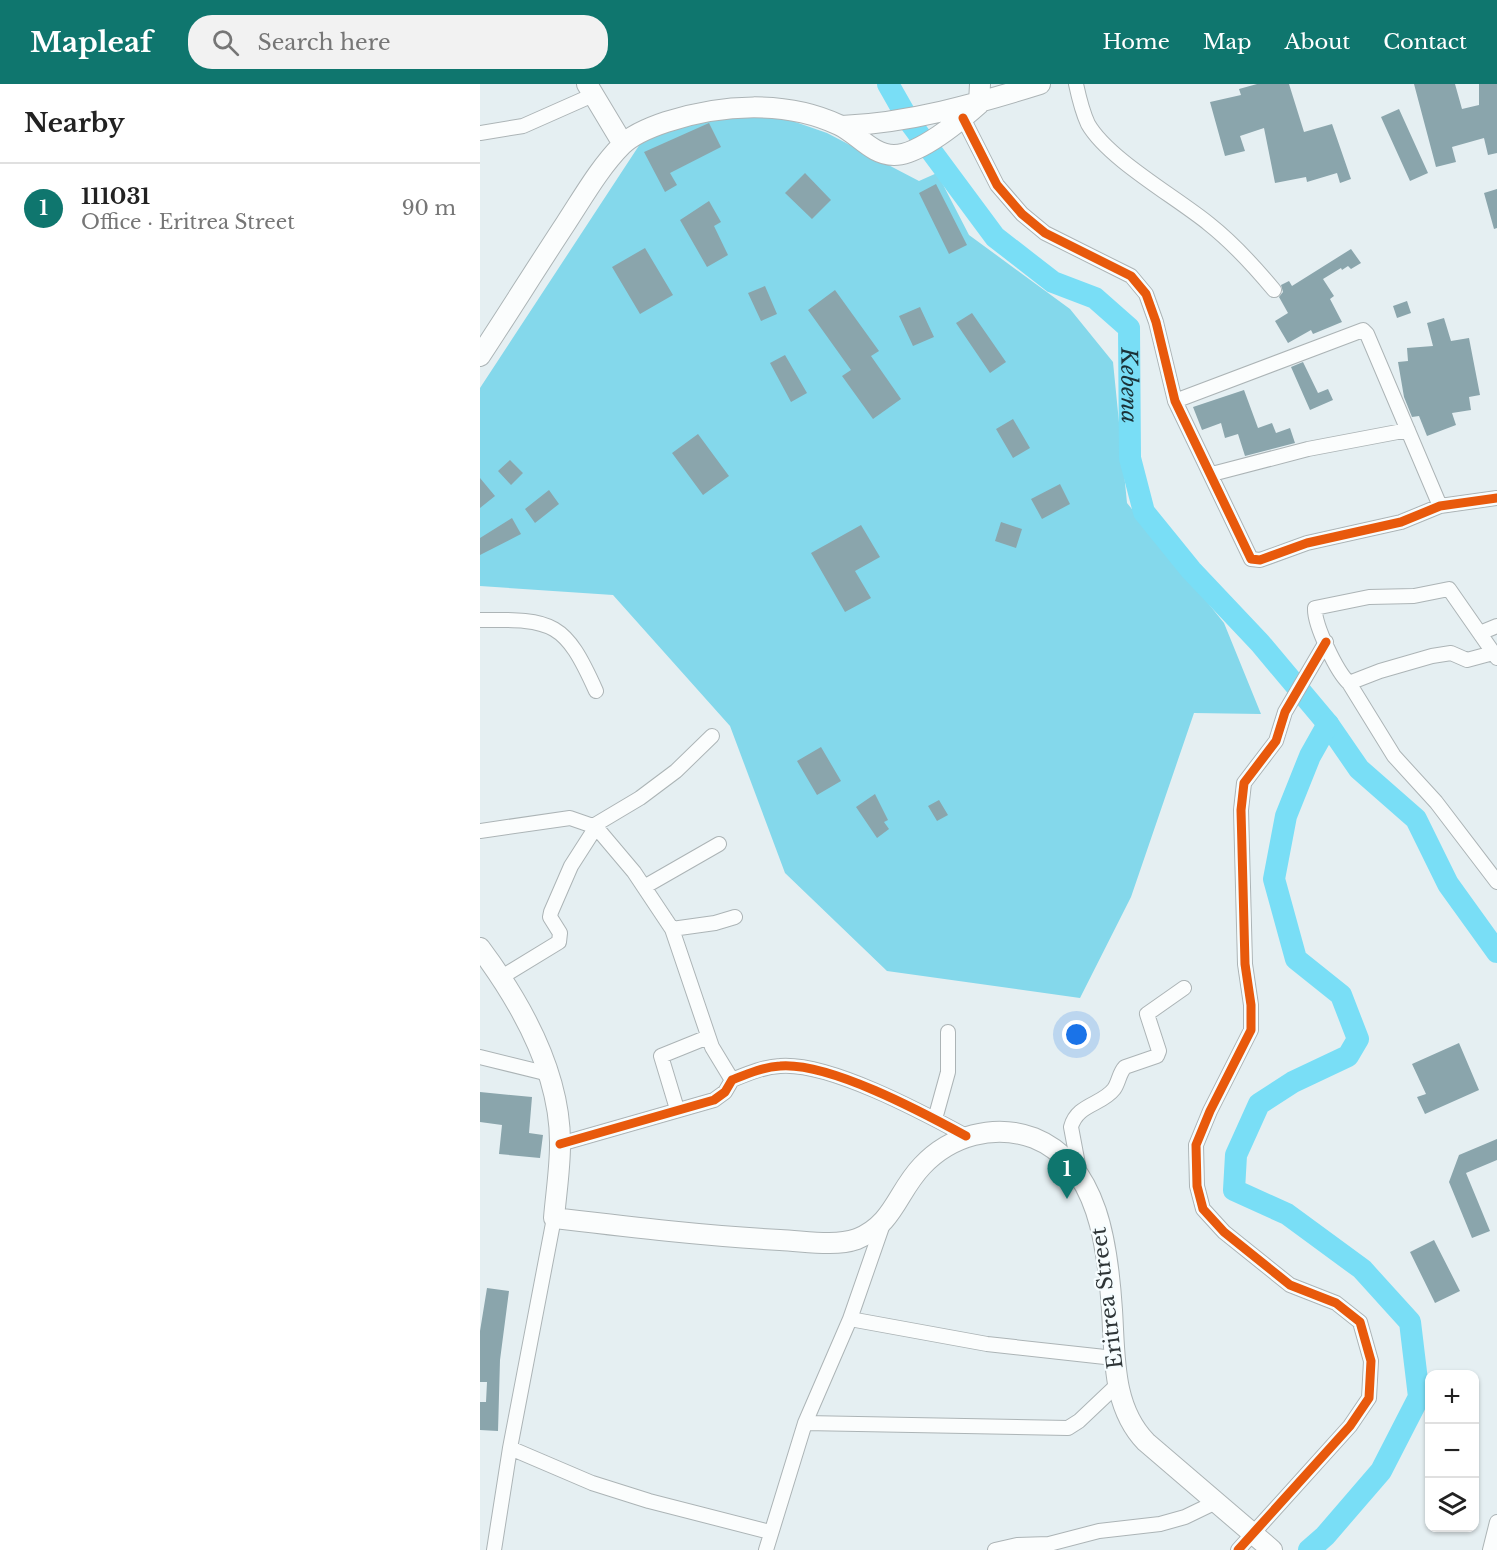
<!DOCTYPE html>
<html lang="en">
<head>
<meta charset="utf-8">
<style>
	body { margin:0; font-family:"Libre Baskerville",serif; background:#f2f2f2; color:#222 }
	.controls { position:absolute; right:18px; bottom:18px; display:grid; overflow:hidden; border-radius:12px; box-shadow:0 2px 4px #0004 }
	.controls button { width:54px; height:54px; display:grid; place-items:center; padding:0; border:0; border-bottom:2px solid #e0e0e0; background:#fff; color:#222; font:30px sans-serif }
	.you { position:absolute; left:597px; top:951px; width:21px; height:21px; margin:-15px; border:4px solid #fff; border-radius:50%; background:#1a73e8; box-shadow:0 0 0 9px #1a73e833 }
	.badge { display:grid; place-items:center; width:39px; height:39px; border-radius:50%; background:#0f766e; color:#fff; font-size:20px; font-weight:700 }
	.pin { position:absolute; translate:-50% -50px; filter:drop-shadow(0 2px 3px #0008) }
	.pin::after { content:''; position:absolute; top:32px; width:21px; height:18px; background:inherit; clip-path:polygon(0 0,100% 0,50% 100%) }
	.list { margin:0; padding:0; list-style:none }
	h2 { display:flex; justify-content:space-between; align-items:center; height:78px; margin:0; padding:0 24px; font-size:26px }
	h2 small { font-size:20px; font-weight:400; color:#767676 }
	.list li { display:grid; grid-template-columns:39px 1fr auto; gap:18px; align-items:center; box-sizing:border-box; height:90px; padding:0 24px; border-top:2px solid #e0e0e0 }
	.list b { display:block; font-size:22px; white-space:nowrap }
	.list p { margin:0; font-size:20px; white-space:nowrap; color:#767676 }
	.list em { font-size:20px; font-style:normal; color:#767676 }
	.icon { flex:none; width:33px; height:33px; fill:none; stroke:currentColor; stroke-width:2; stroke-linecap:round; stroke-linejoin:round }
	.map { position:relative; flex:none; width:1017px; height:1466px; overflow:hidden }
	header { display:flex; align-items:center; gap:36px; box-sizing:border-box; height:84px; padding:0 30px; background:#0f766e; color:#fff }
	header strong { font-size:28px }
	nav { display:flex; gap:33px; margin-inline-start:auto; font-size:21px }
	.search { width:420px; height:54px; background:#f2f2f2; display:flex; align-items:center; gap:15px; box-sizing:border-box; padding:0 21px; border-radius:24px; color:#767676; font-size:22px }
	main { display:flex }
	aside { flex:1; background:#fff }
	.map>svg:first-child { display:block }
	.forest { fill:#84d8eb }
	.lines { fill:none; stroke-linecap:round; stroke-linejoin:round }
	.river { stroke:#79def6; stroke-width:22 }
	.building { fill:#8aa5ac }
	.street-casing { stroke:#acb4b6; stroke-width:16 }
	.secondary-casing { stroke:#acb4b6; stroke-width:22 }
	.street { stroke:#fbfdfd; stroke-width:14 }
	.secondary { stroke:#fbfdfd; stroke-width:20 }
	.cycleway-casing { stroke:#f6fdff; stroke-width:13 }
	.cycleway { stroke:#e8590c; stroke-width:9 }
	.labels { text-anchor:middle; dominant-baseline:central; stroke-width:4.5; stroke-linejoin:round; paint-order:stroke }
	.street-label { font-size:21px; fill:#2e3537; stroke:#f6fdff }
	.water-label { font-size:22px; font-style:italic; fill:#1b3238; stroke:#f6fdff }
</style>
</head>
<body>
<header>
<strong>Mapleaf</strong>
<div class="search"><svg class="icon" aria-label="search" viewBox="0 0 24 24"><circle cx="10" cy="10" r="6"/><path d="M15 15l6 6"/></svg>Search here</div>
<nav><a>Home</a><a>Map</a><a>About</a><a>Contact</a></nav>
</header>
<main>
<aside>
<h2>Nearby<small></small></h2>
<ul class="list">
<li><span class="badge">1</span><div><b>111031</b><p>Office · Eritrea Street</p></div><em>90 m</em></li>
</ul>
</aside>
<div class="map">
<svg width="1017" height="1466" viewBox="0 0 1017 1466">
	<rect width="100%" height="100%" fill="#e5eff2"/>
	<path class="forest" d="M 255,30 L 301,33 L 347,49 L 439,97 L 457,89 L 489,151 L 590,225 L 633,278 L 647,419 L 744,539 L 781,630 L 714,629 L 651,813 L 600,914 L 407,887 L 305,789 L 250,642 L 133,511 L 0,502 L 0,304 L 160,60 L 205,38 Z"/>
	<g class="lines">
		<g class="river">
			<path id="s1" d="M 408,0 L 429,37 L 515,153 L 573,198 L 615,214 L 649,244 L 650,374 L 664,428 L 711,486 L 780,559 L 848,640 L 879,685 L 936,735 L 968,800 L 1017,868"/>
			<path d="M 829,1466 L 845,1452 L 901,1387 L 939,1313 L 930,1238 L 882,1185 L 807,1130 L 754,1106 L 756,1071 L 779,1020 L 813,998 L 868,972 L 878,955 L 861,911 L 816,875 L 794,795 L 806,732 L 830,672 L 848,640"/>
		</g>
	</g>
	<path class="building" d="M 777,0 L 809,0 L 824,48 L 852,40 L 871,95 L 860,99 L 857,89 L 827,98 L 826,93 L 795,99 L 784,44 L 760,52 L 765,67 L 745,72 L 730,18 L 761,11 L 759,5 Z
		M 934,0 L 975,0 L 982,25 L 999,21 L 999,0 L 1017,0 L 1017,69 L 1008,71 L 1004,54 L 972,63 L 976,78 L 956,83 Z
		M 919,25 L 948,89 L 930,97 L 901,33 Z
		M 229,39 L 241,63 L 190,89 L 197,101 L 185,108 L 164,68 Z
		M 325,89 L 351,116 L 332,135 L 305,109 Z
		M 456,100 L 487,161 L 469,170 L 439,109 Z
		M 1017,105 L 1017,144 L 1014,145 L 1004,109 Z
		M 229,117 L 241,138 L 234,142 L 248,171 L 227,183 L 200,136 Z
		M 165,164 L 193,211 L 160,230 L 132,183 Z
		M 871,165 L 881,179 L 871,185 L 868,182 L 862,186 L 861,184 L 843,195 L 854,212 L 850,215 L 862,238 L 833,250 L 831,246 L 808,259 L 795,237 L 808,229 L 799,213 L 803,208 L 801,201 L 809,197 L 812,202 Z
		M 285,202 L 297,230 L 281,237 L 268,209 Z
		M 355,206 L 399,267 L 391,272 L 421,315 L 393,335 L 362,292 L 371,286 L 328,226 Z
		M 927,217 L 931,229 L 917,234 L 913,222 Z
		M 440,223 L 454,253 L 433,262 L 419,232 Z
		M 492,229 L 526,278 L 510,289 L 476,239 Z
		M 964,234 L 971,257 L 989,254 L 1000,311 L 989,313 L 991,326 L 972,329 L 976,341 L 947,352 L 939,332 L 932,333 L 924,313 L 918,278 L 928,277 L 927,264 L 953,262 L 947,239 Z
		M 305,271 L 327,309 L 311,318 L 290,279 Z
		M 823,278 L 838,309 L 848,305 L 853,316 L 830,326 L 811,283 Z
		M 764,306 L 778,344 L 792,339 L 796,349 L 810,344 L 815,359 L 765,372 L 758,350 L 745,354 L 741,339 L 722,346 L 713,323 Z
		M 533,335 L 550,364 L 533,374 L 516,345 Z
		M 218,350 L 249,392 L 223,411 L 192,369 Z
		M 30,376 L 43,389 L 31,401 L 18,387 Z
		M 0,394 L 15,412 L 0,424 Z
		M 580,400 L 590,420 L 562,435 L 551,415 Z
		M 69,406 L 79,420 L 55,439 L 45,425 Z
		M 32,434 L 41,450 L 0,471 L 0,454 Z
		M 521,438 L 542,445 L 536,464 L 515,457 Z
		M 381,441 L 400,473 L 375,487 L 391,514 L 365,528 L 331,469 Z
		M 341,663 L 361,697 L 337,711 L 317,677 Z
		M 395,710 L 408,736 L 404,738 L 409,745 L 397,754 L 376,723 Z
		M 459,716 L 468,731 L 457,737 L 448,722 Z
		M 979,959 L 999,1006 L 945,1030 L 937,1013 L 946,1010 L 932,980 Z
		M 0,1008 L 52,1013 L 49,1049 L 63,1051 L 60,1074 L 19,1070 L 22,1041 L 0,1038 Z
		M 1017,1055 L 1017,1076 L 986,1089 L 1010,1147 L 992,1154 L 969,1098 L 979,1071 Z
		M 954,1156 L 980,1207 L 955,1219 L 930,1168 Z
		M 7,1204 L 29,1207 L 20,1276 L 18,1347 L 0,1346 L 0,1318 L 6,1318 L 7,1298 L 0,1298 L 0,1247 Z"/>
	<g class="lines">
		<defs>
			<path id="street" d="M 596,0 C 599,14 602,27 608,40 C 628,75 696,113 729,140 C 753,159 774,182 794,206
				M 483,34 L 517,101 L 542,130 L 565,149 L 651,192 L 666,210 L 676,238 L 695,317 L 771,475 L 780,476 L 827,459 L 921,438 L 960,422 L 1017,414
				M 0,49 L 43,42 L 113,11
				M 695,317 L 883,246 L 887,250 L 960,422
				M 732,390 L 828,365 L 928,346
				M 0,536 C 74,535 85,538 116,607
				M 1000,549 L 1017,542
				M 1013,569 L 987,576 L 971,569 L 952,572 L 900,587 L 869,599 C 857,588 834,541 835,524 L 889,513 L 934,512 L 969,505 L 1017,574
				M 869,599 L 914,672 L 956,718 L 1017,798
				M 113,742 L 160,714 L 196,687 L 232,652
				M 0,747 L 90,734 L 116,743 L 154,788 L 192,845 L 232,963 L 252,996
				M 164,803 L 239,760
				M 192,845 L 235,839 L 255,833
				M 20,894 L 79,858 L 80,849 L 70,833 L 71,828 L 91,782 L 116,743
				M 0,973 L 69,990
				M 197,1025 L 181,972 L 228,953
				M 455,1035 L 468,988 L 468,948
				M 80,1060 L 234,1016 L 245,1008 L 252,996 C 267,990 283,983 300,982 C 349,978 442,1028 486,1052
				M 600,1091 L 591,1043 C 597,1020 622,1021 634,1005 C 639,998 639,989 645,983 L 677,972 L 679,967 L 667,930 L 704,904
				M 370,1235 L 507,1260 L 634,1274
				M 325,1339 L 588,1344 L 599,1337 L 637,1301
				M 30,1364 L 112,1399 L 169,1417 L 290,1448
				M 14,1466 L 30,1364 L 74,1134
				M 286,1466 L 325,1339 L 370,1235 L 403,1140
				M 515,1466 L 537,1461 L 569,1460 L 619,1447 L 680,1440 L 705,1433 L 734,1419
				M 758,1466 L 870,1342 L 889,1314 L 891,1277 L 880,1238 L 856,1219 L 810,1201 L 744,1148 L 723,1125 L 717,1102 L 716,1061 L 730,1027 L 771,946 L 771,921 L 765,880 L 761,726 L 764,699 L 796,657 L 805,628 L 846,558
				M 1010,1466 L 1017,1438"/>
			<path id="secondary" d="M 107,0 L 143,60
				M 499,20 L 500,0
				M 362,42 C 429,39 496,20 560,0
				M 0,272 C 29,228 57,183 86,139 C 103,113 120,83 142,61 C 153,50 171,43 186,38 C 241,20 306,16 359,41 C 378,50 392,71 414,71 C 439,71 481,36 499,20
				M 0,864 C 41,919 81,989 80,1061 C 80,1085 76,1110 74,1134 C 150,1143 225,1152 300,1156 C 325,1157 354,1163 377,1155 C 414,1140 417,1108 442,1082 C 470,1052 514,1039 554,1054 C 619,1080 628,1165 632,1226 C 635,1272 632,1323 666,1358 L 792,1466"/>
		</defs>
		<use href="#street" class="street-casing"/>
		<use href="#secondary" class="secondary-casing"/>
		<use href="#street" class="street"/>
		<use href="#secondary" class="secondary"/>
		<defs>
			<path id="cycleway" d="M 483,34 L 517,101 L 542,130 L 565,149 L 651,192 L 666,210 L 676,238 L 695,317 L 771,475 L 780,476 L 827,459 L 921,438 L 960,422 L 1017,414
				M 80,1060 L 234,1016 L 245,1008 L 252,996 C 267,990 283,983 300,982 C 349,978 442,1028 486,1052
				M 758,1466 L 870,1342 L 889,1314 L 891,1277 L 880,1238 L 856,1219 L 810,1201 L 744,1148 L 723,1125 L 717,1102 L 716,1061 L 730,1027 L 771,946 L 771,921 L 765,880 L 761,726 L 764,699 L 796,657 L 805,628 L 846,558"/>
		</defs>
		<use href="#cycleway" class="cycleway-casing"/>
		<use href="#cycleway" class="cycleway"/>
	</g>
	<g class="labels">
		<g class="street-label">
			<text transform="translate(627 1214) rotate(-97)">Eritrea Street</text>
		</g>
		<g class="water-label">
			<text stroke="none"><textPath href="#s1" startOffset="408">Kebena</textPath></text>
		</g>
	</g>
</svg>
<div class="controls">
<button>+</button>
<button>−</button>
<button><svg class="icon" aria-label="layers" viewBox="0 0 24 24"><path d="M12 4l9 5-9 5-9-5zM3 14l9 5 9-5"/></svg></button>
</div>
<div class="you"></div>
<div class="pin badge" style="left:587px;top:1115px">1</div>
</div>
</main>
</body>
</html>
